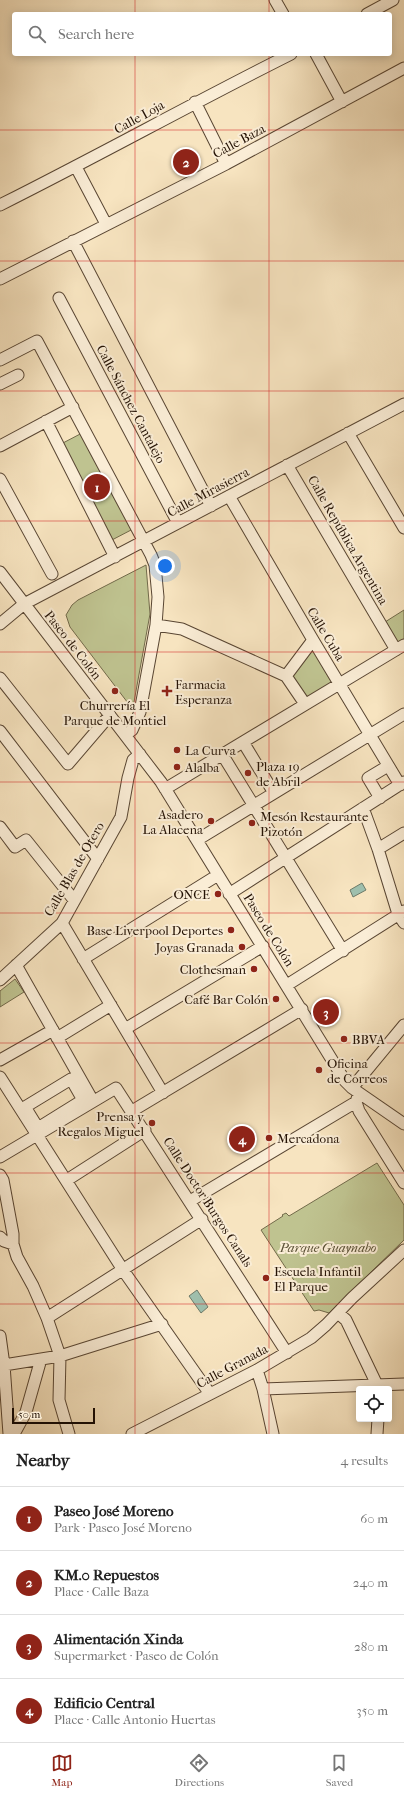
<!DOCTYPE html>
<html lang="en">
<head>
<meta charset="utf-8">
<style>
	body { margin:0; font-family:"IM FELL French Canon",serif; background:#f2f2f2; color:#222 }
	.controls { position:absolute; right:12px; bottom:12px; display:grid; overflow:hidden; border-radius:4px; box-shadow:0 2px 10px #0003 }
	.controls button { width:36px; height:36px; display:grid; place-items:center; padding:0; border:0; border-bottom:1px solid #e0e0e0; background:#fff; color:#222; font:20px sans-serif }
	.scale { position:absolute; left:12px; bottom:10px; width:83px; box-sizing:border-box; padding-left:4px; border:2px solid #241204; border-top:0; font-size:11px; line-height:14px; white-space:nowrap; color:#241204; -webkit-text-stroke:3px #faedd6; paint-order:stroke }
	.you { position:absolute; left:165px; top:566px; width:14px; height:14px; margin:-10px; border:3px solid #fff; border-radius:50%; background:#1a73e8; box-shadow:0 0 0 6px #1a73e833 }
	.badge { display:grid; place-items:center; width:26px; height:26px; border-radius:50%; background:#8f2418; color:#fff; font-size:13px; font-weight:700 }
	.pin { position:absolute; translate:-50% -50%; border:2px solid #fff; box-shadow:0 1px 4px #0006 }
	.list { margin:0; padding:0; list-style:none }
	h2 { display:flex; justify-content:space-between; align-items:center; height:52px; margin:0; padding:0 16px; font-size:17px }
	h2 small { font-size:13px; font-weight:400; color:#767676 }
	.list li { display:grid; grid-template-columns:26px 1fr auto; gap:12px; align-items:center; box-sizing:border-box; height:64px; padding:0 16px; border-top:1px solid #e0e0e0 }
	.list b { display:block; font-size:15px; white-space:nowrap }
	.list p { margin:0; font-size:13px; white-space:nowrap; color:#767676 }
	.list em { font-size:13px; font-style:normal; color:#767676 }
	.icon { flex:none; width:22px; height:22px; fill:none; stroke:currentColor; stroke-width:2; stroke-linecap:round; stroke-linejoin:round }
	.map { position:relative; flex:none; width:404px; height:1434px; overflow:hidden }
	.search { position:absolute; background:#fff; box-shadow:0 2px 10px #0003; left:12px; right:12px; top:12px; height:44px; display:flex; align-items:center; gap:10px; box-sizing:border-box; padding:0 14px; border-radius:4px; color:#767676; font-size:15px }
	.sheet { height:308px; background:#fff }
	nav { display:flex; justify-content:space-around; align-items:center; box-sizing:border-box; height:56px; border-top:1px solid #e0e0e0; background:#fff; font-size:11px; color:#767676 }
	nav a { display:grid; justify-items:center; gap:2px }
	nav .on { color:#8f2418 }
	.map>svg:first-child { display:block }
	.green { fill:#bfc390; stroke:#726a4a }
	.water { fill:#9ebfad; stroke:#6d7a69 }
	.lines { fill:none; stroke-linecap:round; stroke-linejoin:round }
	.minor-casing { stroke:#594633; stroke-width:13 }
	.minor { stroke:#faedd6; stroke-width:11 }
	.grid { fill:none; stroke:#d62828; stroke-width:1; stroke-opacity:0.55 }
	.poi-dot { fill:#8f2418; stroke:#faedd6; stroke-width:1.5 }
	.labels { text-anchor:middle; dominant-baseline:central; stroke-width:4; stroke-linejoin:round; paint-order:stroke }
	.street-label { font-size:13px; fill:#241204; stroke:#faedd6 }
	.poi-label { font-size:13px; fill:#241204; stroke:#faedd6; text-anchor:start }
	.park-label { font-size:13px; font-style:italic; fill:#5a5035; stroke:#faedd6 }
</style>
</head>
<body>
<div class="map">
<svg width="404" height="1434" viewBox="0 0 404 1434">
	<rect width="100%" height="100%" fill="#f7e4c0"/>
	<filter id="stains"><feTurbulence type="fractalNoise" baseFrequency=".005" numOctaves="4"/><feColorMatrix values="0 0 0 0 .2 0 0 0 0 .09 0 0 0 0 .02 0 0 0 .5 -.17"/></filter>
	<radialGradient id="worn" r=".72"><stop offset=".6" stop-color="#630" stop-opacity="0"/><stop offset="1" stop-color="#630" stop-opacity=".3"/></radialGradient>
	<path class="green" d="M 84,432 L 133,529 L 110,541 L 61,444 Z
		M 146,565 L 150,614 L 134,702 L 131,707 L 70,627 L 66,615 L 72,605 L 78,600 Z
		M 404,610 L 404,640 L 398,644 L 385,622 Z
		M 312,648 L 332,683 L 308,698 L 291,674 Z
		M 15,979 L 24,992 L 0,1007 L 0,991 Z
		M 377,1163 L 404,1205 L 404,1240 L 329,1313 L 319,1310 L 314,1311 L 261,1230 L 283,1216 L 282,1215 L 286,1213 L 289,1216 Z"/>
	<path class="water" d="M 362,883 L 366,890 L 353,897 L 350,890 Z
		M 197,1290 L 208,1307 L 201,1313 L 189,1296 Z"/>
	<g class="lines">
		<defs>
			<path id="minor" d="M 275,0 L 283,14
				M 367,14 L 393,0
				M 316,54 L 342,102
				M 195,102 L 226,164
				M 76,167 L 106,224
				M 0,205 C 98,156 193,103 291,54
				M 73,241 L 211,506
				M 0,279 L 226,164 L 404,68
				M 59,298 L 178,523
				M 0,360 L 37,341 L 151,555 L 155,565 L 158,597 L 156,625 L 140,712 L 132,730 L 125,735
				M 0,384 L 18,375
				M 46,421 L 115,557
				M 348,433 L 404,528
				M 0,446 L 73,407
				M 287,465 L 396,650
				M 0,479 L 52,574
				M 229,496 L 313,640 L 400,785
				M 0,572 L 161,782 L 345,1081 L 352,1088 L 404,1124
				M 0,624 L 24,604 L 404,404
				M 156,625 L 182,629 L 286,676 L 305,704
				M 286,676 L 313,640
				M 0,678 L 68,764 L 110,715
				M 0,731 L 98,859
				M 243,742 L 274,793
				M 222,754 L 343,951
				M 165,789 L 404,645
				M 380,798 L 368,778 L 388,766
				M 363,808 L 378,849 L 398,914 L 404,923
				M 0,827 L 15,847 L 26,840 L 74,900
				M 197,840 L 404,714
				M 378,849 L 404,833
				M 229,894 L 404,782
				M 62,923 L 163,1093
				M 83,959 L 218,875
				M 16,965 L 93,1101
				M 0,980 L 62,923 L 121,817 L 128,778 L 133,760 L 140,754
				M 287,985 L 404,911
				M 125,1029 L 263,946
				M 57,1038 L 111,1005
				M 0,1060 L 53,1030
				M 0,1077 L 123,1270 L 210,1394
				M 71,1079 L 83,1100 L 38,1128 L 25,1107 Z
				M 352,1088 L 404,1025
				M 358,1096 L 356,1102 L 359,1111 L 404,1183
				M 132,1111 L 302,1009
				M 0,1157 L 116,1088 L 287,1353
				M 0,1175 L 3,1180 L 13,1234 L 13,1244 L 17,1257 L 33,1286 L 47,1318 L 60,1356 L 59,1400 L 69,1434
				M 67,1180 L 145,1130
				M 190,1201 L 356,1102
				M 0,1237 L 4,1241 L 13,1244
				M 338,1313 L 346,1320 L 379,1389
				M 47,1318 L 202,1219
				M 0,1336 L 4,1365 L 9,1434
				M 4,1365 L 60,1356 L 162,1324
				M 257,1370 L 263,1389 L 273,1434
				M 263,1389 L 404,1384
				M 14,1434 L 26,1412 L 41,1359
				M 132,1434 L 257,1370 L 311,1338 L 326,1325 L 352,1298 L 404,1250
				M 377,1434 L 378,1419"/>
		</defs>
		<use href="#minor" class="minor-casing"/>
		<use href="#minor" class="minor"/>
	</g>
	<path class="grid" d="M 135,0 L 135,14M 269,0 L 269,14M 135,54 L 135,1434M 269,54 L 269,1434M 0,130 L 404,130M 0,261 L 404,261M 0,391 L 404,391M 0,521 L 404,521M 0,652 L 404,652M 0,782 L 404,782M 0,913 L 404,913M 0,1043 L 404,1043M 0,1173 L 404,1173M 0,1304 L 404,1304"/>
	<g class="poi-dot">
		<circle cx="115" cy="691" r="4"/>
		<path d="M165 685h4v4h4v4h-4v4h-4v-4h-4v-4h4z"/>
		<circle cx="177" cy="750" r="4"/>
		<circle cx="177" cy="767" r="4"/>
		<circle cx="248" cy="773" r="4"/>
		<circle cx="211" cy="821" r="4"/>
		<circle cx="252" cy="823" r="4"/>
		<circle cx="218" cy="894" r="4"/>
		<circle cx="231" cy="930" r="4"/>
		<circle cx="242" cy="947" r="4"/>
		<circle cx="254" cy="969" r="4"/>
		<circle cx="276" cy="999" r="4"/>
		<circle cx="344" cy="1039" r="4"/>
		<circle cx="319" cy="1070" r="4"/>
		<circle cx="152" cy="1123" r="4"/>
		<circle cx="269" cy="1138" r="4"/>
		<circle cx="266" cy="1278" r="4"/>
	</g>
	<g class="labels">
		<g class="street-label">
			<text transform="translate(139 117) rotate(-29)">Calle Loja</text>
			<text transform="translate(239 141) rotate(-28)">Calle Baza</text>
			<text transform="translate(131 404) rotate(62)">Calle Sánchez Cantalejo</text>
			<text transform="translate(208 492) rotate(-28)">Calle Mirasierra</text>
			<text transform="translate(348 540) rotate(60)">Calle República Argentina</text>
			<text transform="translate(326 634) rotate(59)">Calle Cuba</text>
			<text transform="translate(73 645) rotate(52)">Paseo de Colón</text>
			<text transform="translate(74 869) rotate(-60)">Calle Blas de Otero</text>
			<text transform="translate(269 930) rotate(58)">Paseo de Colón</text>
			<text transform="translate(208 1202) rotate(57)">Calle Doctor Burgos Canals</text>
			<text transform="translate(232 1366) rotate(-28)">Calle Granada</text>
		</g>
		<g class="poi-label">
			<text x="175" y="684">Farmacia<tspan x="175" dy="15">Esperanza</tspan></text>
			<text x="115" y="705" text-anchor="middle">Churrería El<tspan x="115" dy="15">Parque de Montiel</tspan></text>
			<text x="185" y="750">La Curva</text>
			<text x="256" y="766">Plaza 19<tspan x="256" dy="15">de Abril</tspan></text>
			<text x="185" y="767">Alalba</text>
			<text x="203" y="814" text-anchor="end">Asadero<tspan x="203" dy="15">La Alacena</tspan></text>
			<text x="260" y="816">Mesón Restaurante<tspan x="260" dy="15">Pizotón</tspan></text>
			<text x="210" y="894" text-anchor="end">ONCE</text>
			<text x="223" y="930" text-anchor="end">Base Liverpool Deportes</text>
			<text x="234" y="947" text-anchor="end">Joyas Granada</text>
			<text x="246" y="969" text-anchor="end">Clothesman</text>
			<text x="268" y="999" text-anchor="end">Café Bar Colón</text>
			<text x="352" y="1039">BBVA</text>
			<text x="327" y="1063">Oficina<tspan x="327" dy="15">de Correos</tspan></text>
			<text x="144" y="1116" text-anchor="end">Prensa y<tspan x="144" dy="15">Regalos Miguel</tspan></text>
			<text x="277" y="1138">Mercadona</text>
			<text x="274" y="1271">Escuela Infantil<tspan x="274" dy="15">El Parque</tspan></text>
		</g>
		<g class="park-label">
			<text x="328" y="1247">Parque Guaynabo</text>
		</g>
	</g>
	<rect width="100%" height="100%" filter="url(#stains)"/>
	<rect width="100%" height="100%" fill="url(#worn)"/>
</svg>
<div class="controls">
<button><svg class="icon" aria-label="locate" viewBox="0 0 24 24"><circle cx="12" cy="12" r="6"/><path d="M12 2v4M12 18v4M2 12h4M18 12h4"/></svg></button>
</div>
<div class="scale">50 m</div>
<div class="you"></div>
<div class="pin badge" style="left:97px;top:487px">1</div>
<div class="pin badge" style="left:186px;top:162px">2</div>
<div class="pin badge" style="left:326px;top:1012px">3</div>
<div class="pin badge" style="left:242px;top:1139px">4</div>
<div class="search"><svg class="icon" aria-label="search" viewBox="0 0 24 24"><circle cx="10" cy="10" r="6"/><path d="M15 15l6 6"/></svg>Search here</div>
</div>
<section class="sheet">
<h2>Nearby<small>4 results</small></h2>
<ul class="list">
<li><span class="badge">1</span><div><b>Paseo José Moreno</b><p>Park · Paseo José Moreno</p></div><em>60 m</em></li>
<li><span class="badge">2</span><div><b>KM.0 Repuestos</b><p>Place · Calle Baza</p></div><em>240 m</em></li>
<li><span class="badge">3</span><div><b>Alimentación Xinda</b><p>Supermarket · Paseo de Colón</p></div><em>280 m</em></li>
<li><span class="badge">4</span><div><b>Edificio Central</b><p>Place · Calle Antonio Huertas</p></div><em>350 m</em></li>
</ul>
</section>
<nav>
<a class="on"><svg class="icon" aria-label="map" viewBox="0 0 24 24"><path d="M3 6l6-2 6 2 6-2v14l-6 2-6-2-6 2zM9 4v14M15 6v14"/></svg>Map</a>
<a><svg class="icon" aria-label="directions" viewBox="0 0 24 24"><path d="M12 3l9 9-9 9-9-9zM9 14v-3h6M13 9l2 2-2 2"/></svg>Directions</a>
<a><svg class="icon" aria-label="saved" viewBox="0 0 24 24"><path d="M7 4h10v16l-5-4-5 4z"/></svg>Saved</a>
</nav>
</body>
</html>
